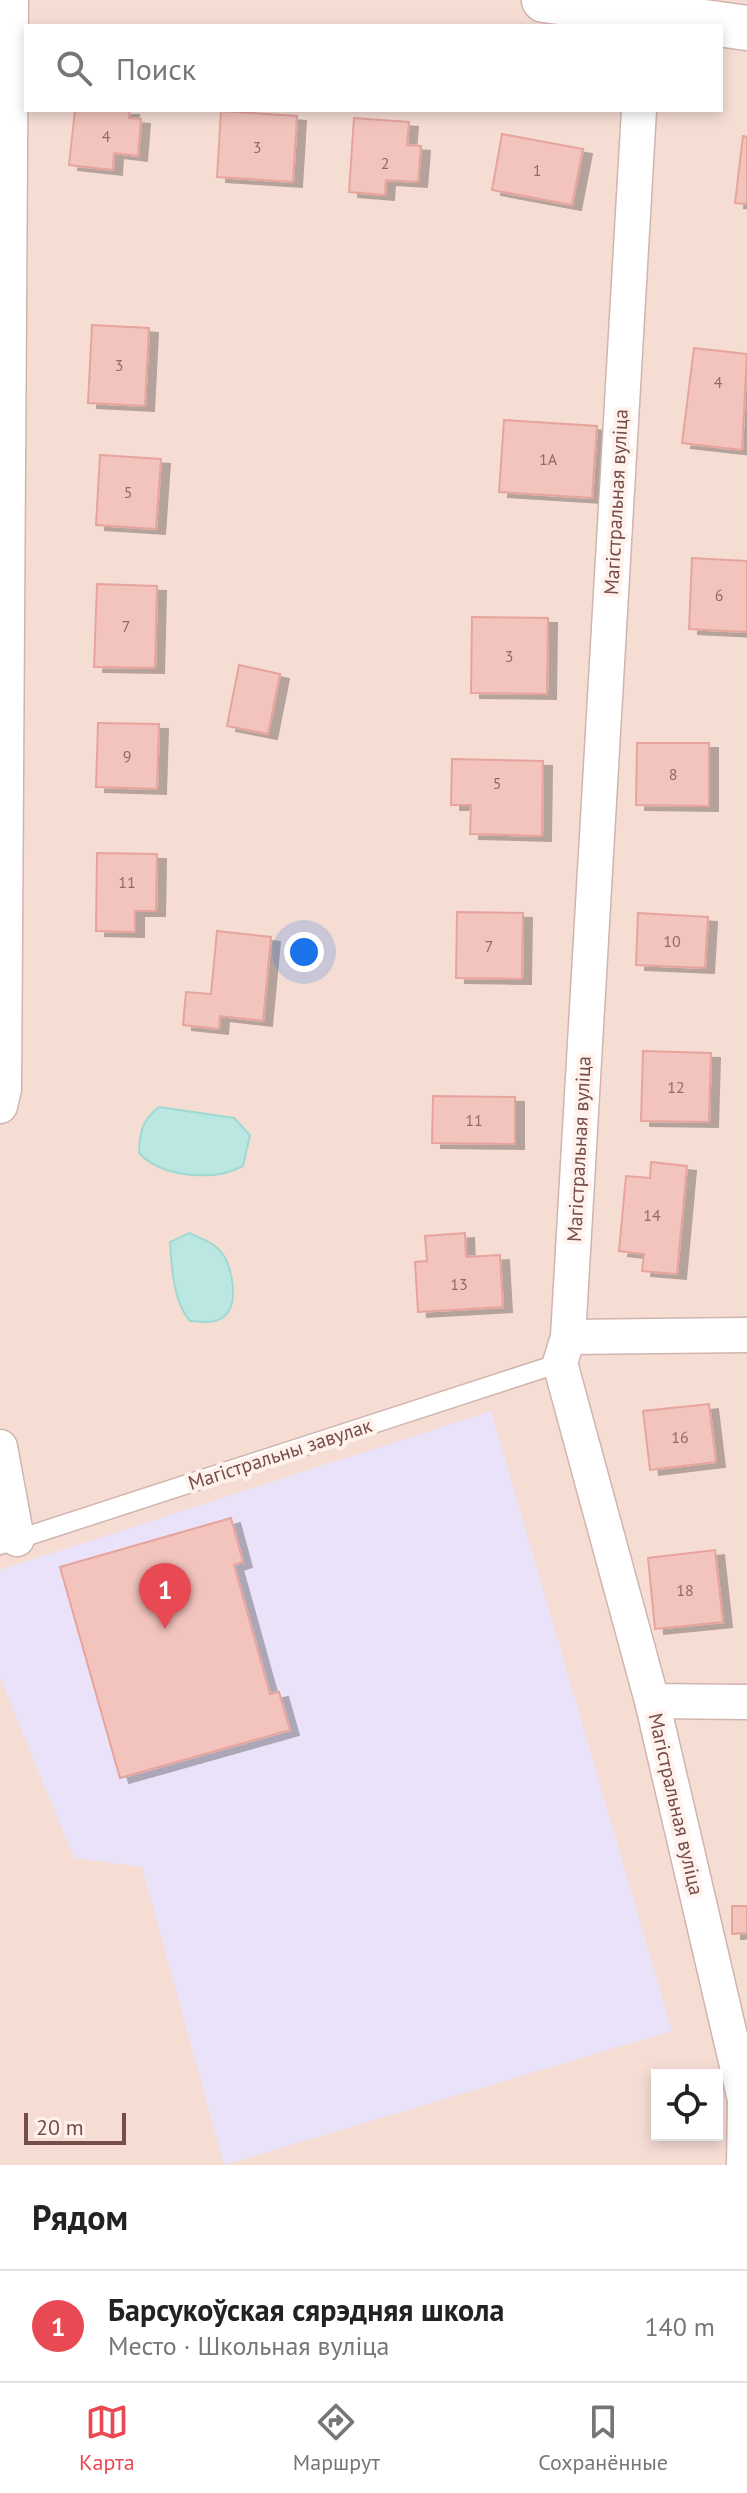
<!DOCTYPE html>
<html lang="ru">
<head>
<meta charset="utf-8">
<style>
	body { margin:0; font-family:"PT Sans",sans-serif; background:#f2f2f2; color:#222 }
	.controls { position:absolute; right:24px; bottom:24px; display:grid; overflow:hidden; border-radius:0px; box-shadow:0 4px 12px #0003 }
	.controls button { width:72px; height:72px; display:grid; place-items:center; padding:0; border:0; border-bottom:2px solid #e0e0e0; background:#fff; color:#222; font:40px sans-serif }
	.scale { position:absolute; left:24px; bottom:20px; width:102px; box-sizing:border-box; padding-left:8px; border:4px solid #774d4a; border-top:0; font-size:22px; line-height:28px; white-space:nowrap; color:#774d4a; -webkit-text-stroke:6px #fff2ed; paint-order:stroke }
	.you { position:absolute; left:304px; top:952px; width:28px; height:28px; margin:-20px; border:6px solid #fff; border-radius:50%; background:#1a73e8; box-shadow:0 0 0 12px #1a73e833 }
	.badge { display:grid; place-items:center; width:52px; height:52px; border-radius:50%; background:#e94953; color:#fff; font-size:26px; font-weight:700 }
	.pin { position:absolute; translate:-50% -66px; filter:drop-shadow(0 2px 4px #0008) }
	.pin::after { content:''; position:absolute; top:42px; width:28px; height:24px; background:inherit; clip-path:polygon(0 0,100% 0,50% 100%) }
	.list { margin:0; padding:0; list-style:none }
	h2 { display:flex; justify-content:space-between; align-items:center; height:104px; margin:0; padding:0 32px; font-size:34px }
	h2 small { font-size:26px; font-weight:400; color:#767676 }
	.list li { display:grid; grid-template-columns:52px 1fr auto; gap:24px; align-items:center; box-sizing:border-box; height:112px; padding:0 32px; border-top:2px solid #e0e0e0 }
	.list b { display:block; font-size:30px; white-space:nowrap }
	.list p { margin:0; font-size:26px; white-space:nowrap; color:#767676 }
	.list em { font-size:26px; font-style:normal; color:#767676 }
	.icon { flex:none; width:44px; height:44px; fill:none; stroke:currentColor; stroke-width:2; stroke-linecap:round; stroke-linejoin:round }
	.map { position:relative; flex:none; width:747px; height:2165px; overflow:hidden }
	.search { position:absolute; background:#fff; box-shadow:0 4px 12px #0003; left:24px; right:24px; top:24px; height:88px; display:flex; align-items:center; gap:20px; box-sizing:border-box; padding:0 28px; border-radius:0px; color:#767676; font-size:30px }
	.sheet { height:216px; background:#fff }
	nav { display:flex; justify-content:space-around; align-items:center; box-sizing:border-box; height:112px; border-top:2px solid #e0e0e0; background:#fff; font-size:22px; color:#767676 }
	nav a { display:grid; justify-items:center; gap:4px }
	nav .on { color:#e94953 }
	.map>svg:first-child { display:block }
	.residential { fill:#f5ddd4; fill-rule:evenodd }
	.education { fill:#eae2f9 }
	.water { fill:#bae7e1; stroke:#9fd9d1; stroke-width:2 }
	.building { fill:#f3c3bd; stroke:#e6a49d; stroke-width:2; filter:url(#shadow) }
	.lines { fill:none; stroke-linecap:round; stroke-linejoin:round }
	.service-casing { stroke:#d1b4ae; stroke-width:21 }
	.minor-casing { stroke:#d1b4ae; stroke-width:37 }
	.tertiary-casing { stroke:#d1b4ae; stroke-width:47 }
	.service { stroke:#fff; stroke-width:18 }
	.minor { stroke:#fff; stroke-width:34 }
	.tertiary { stroke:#fff; stroke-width:44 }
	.labels { text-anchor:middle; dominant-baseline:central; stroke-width:8; stroke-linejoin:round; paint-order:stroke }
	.number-label { font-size:16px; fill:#966a67 }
	.street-label { font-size:20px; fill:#774d4a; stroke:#fff2ed }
</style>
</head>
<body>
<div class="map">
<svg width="747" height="2165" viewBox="0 0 747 2165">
	<defs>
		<filter id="shadow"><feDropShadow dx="9" dy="5" stdDeviation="0" flood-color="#0004"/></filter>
	</defs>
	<rect width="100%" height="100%" fill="#fdede6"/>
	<path class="residential" d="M 0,0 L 747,0 L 747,2165 L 0,2165 ZM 26,26 L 721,26 L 721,110 L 26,110 ZM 657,2075 L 717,2075 L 717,2135 L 657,2135 Z"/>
	<path class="education" d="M 491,1411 L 672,2031 L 224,2165 L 142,1867 L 74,1858 L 0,1678 L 0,1570 Z"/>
	<path class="water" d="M 159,1107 L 234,1118 L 250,1135 L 243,1166 C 214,1182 161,1177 139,1153 C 140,1132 141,1121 159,1107 Z
		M 189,1233 C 200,1238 215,1243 222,1253 C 233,1268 240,1307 222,1318 C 212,1324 201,1322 190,1321 C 173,1301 172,1269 170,1242 Z"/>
	<path class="building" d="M 75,110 L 130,110 L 129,118 L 141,119 L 138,156 L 114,153 L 113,170 L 69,165 Z
		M 221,111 L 297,116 L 293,182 L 217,177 Z
		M 354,118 L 409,122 L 407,145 L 421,146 L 418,182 L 386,180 L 385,195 L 349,192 Z
		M 502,134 L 583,149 L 572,205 L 492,190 Z
		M 743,136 L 747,137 L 747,204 L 735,203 Z
		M 92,325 L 149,328 L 145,406 L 88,403 Z
		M 694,348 L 747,354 L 742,450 L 682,443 Z
		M 504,420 L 597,426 L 592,498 L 499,492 Z
		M 100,455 L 161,459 L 156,529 L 96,525 Z
		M 692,558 L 747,561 L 747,632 L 689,629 Z
		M 97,584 L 157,586 L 155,668 L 94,667 Z
		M 472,617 L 548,618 L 547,694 L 471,693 Z
		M 239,665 L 280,674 L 268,734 L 227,726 Z
		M 98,723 L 159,724 L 157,789 L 96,787 Z
		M 637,743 L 709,743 L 709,806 L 636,805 Z
		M 452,759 L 543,761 L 542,836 L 470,834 L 471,805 L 451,805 Z
		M 97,853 L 157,854 L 156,911 L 135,911 L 135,932 L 96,931 Z
		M 457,912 L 523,913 L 522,979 L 456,978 Z
		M 638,913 L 708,917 L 705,968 L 636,965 Z
		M 217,931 L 271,937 L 263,1021 L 220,1016 L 219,1029 L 183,1025 L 186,992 L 211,994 Z
		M 643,1051 L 711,1053 L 709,1122 L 641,1121 Z
		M 433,1096 L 515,1097 L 515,1144 L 432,1143 Z
		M 651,1162 L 687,1166 L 677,1274 L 642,1271 L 644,1254 L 619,1251 L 626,1176 L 650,1178 Z
		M 465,1233 L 466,1257 L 500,1255 L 503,1307 L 418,1312 L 415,1262 L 427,1261 L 425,1236 Z
		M 709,1404 L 716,1462 L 650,1470 L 643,1411 Z
		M 231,1518 L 243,1562 L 234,1565 L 270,1694 L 279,1692 L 290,1730 L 120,1778 L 60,1567 Z
		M 715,1550 L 723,1622 L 655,1629 L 648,1558 Z
		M 732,1906 L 747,1906 L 747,1933 L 732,1934 Z"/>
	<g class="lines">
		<defs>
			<path id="service" d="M 0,1545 L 560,1363"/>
			<path id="minor" d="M 639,110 L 568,1337 L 560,1363 L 652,1701 L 745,2100 L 744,2165
				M 0,1106 L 4,1089 L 11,0
				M 568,1337 L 747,1335
				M 0,1447 L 17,1539
				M 652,1701 L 747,1702"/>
			<path id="tertiary" d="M 544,0 L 747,28"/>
		</defs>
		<use href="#service" class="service-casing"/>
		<use href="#minor" class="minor-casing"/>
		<use href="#tertiary" class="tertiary-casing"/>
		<use href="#service" class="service"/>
		<use href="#minor" class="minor"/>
		<use href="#tertiary" class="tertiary"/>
	</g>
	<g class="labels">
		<g class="number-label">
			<text x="106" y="136">4</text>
			<text x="257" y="147">3</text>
			<text x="385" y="163">2</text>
			<text x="537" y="170">1</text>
			<text x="119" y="365">3</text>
			<text x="718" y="382">4</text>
			<text x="548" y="459">1А</text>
			<text x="128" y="492">5</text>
			<text x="719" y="595">6</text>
			<text x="126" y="626">7</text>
			<text x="509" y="656">3</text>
			<text x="127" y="756">9</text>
			<text x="673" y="774">8</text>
			<text x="497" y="783">5</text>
			<text x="127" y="882">11</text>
			<text x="672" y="941">10</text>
			<text x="489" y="946">7</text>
			<text x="676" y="1087">12</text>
			<text x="474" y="1120">11</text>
			<text x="652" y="1215">14</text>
			<text x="459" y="1284">13</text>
			<text x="680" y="1437">16</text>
			<text x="685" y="1590">18</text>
		</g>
		<g class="street-label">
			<text transform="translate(616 502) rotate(-87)">Магістральная вуліца</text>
			<text transform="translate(579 1149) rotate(-87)">Магістральная вуліца</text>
			<text transform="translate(280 1454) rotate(-18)">Магістральны завулак</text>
			<text transform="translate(676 1804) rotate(77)">Магістральная вуліца</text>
		</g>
	</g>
</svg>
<div class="controls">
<button><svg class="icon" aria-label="locate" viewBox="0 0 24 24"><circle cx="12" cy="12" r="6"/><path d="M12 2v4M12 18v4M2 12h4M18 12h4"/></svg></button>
</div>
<div class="scale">20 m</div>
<div class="you"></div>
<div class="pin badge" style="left:165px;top:1629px">1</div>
<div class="search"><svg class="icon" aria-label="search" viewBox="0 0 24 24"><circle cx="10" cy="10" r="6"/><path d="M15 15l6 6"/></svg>Поиск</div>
</div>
<section class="sheet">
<h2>Рядом<small></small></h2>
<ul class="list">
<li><span class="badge">1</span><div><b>Барсукоўская сярэдняя школа</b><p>Место · Школьная вуліца</p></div><em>140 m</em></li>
</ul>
</section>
<nav>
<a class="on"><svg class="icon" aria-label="map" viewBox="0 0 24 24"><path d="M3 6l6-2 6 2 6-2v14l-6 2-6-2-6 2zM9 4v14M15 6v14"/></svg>Карта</a>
<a><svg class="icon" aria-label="directions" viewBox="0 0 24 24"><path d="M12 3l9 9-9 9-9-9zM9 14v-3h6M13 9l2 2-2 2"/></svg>Маршрут</a>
<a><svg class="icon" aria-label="saved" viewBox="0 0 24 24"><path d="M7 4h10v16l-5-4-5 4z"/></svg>Сохранённые</a>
</nav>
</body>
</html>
